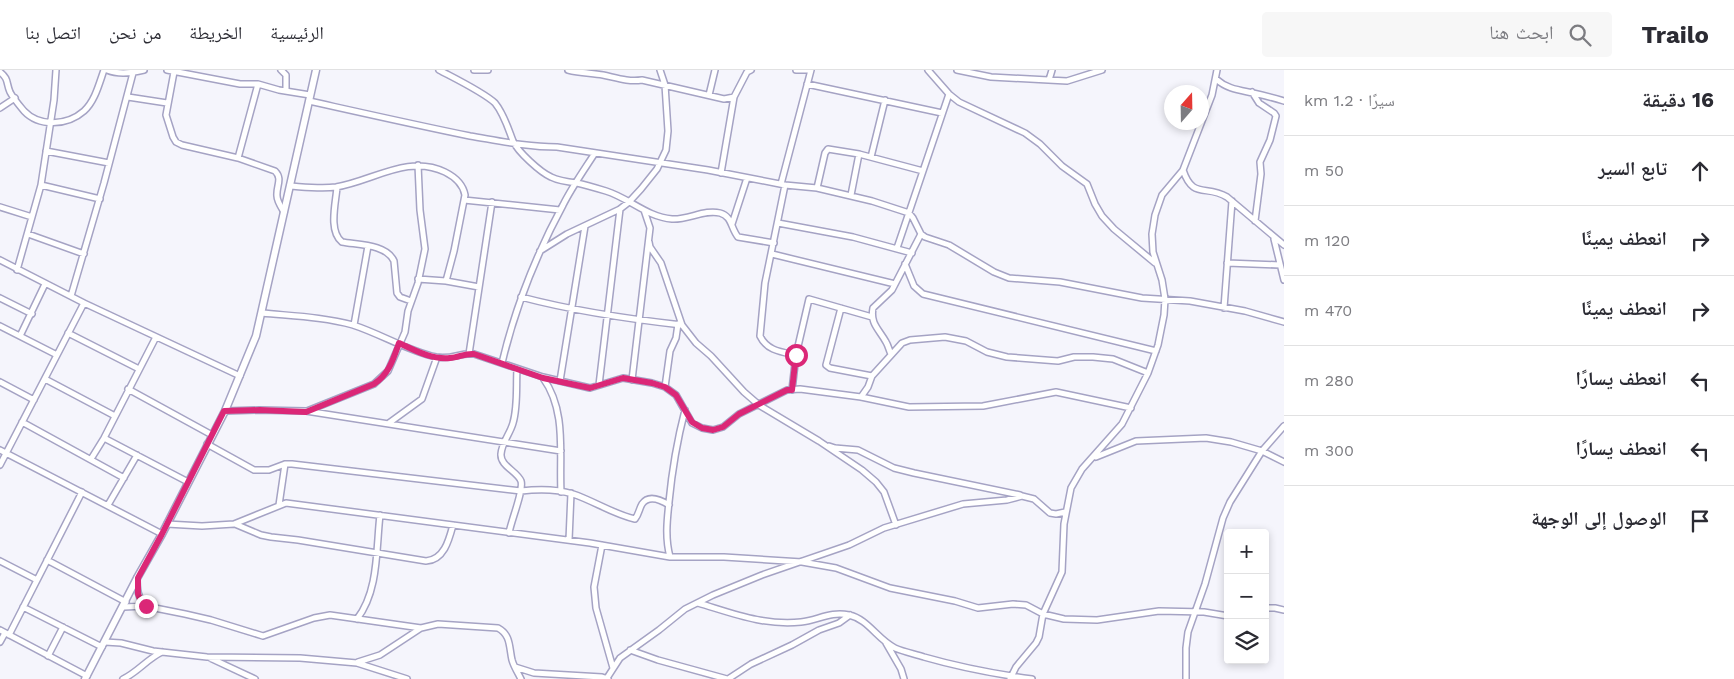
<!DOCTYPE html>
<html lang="ar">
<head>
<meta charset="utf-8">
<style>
	body { margin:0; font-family:"Work Sans","Noto Naskh Arabic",sans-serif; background:#f7f7f7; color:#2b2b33; direction:rtl }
	.controls { position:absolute; right:15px; bottom:15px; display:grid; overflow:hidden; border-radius:5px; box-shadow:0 2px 8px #0003 }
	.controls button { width:45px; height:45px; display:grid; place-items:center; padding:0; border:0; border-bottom:1px solid #e1e1e2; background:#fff; color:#2b2b33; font:25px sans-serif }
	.compass { position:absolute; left:1164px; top:15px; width:45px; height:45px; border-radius:50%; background:#fff; box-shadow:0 2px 8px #0003; rotate:20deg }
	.stop { position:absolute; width:15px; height:15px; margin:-11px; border:4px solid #db2777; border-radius:50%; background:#fff }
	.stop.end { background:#db2777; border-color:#fff; box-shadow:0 1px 5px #0008 }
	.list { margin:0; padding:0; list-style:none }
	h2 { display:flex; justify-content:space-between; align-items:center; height:65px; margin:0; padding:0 20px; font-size:21px }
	h2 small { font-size:16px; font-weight:400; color:#7c7c81 }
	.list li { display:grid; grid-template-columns:32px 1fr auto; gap:15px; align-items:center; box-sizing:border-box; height:70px; padding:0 20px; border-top:1px solid #e1e1e2 }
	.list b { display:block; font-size:19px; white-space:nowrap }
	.list em { font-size:16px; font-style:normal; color:#7c7c81 }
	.icon { flex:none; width:28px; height:28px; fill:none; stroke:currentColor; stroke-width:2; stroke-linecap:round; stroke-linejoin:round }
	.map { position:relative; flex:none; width:1284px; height:609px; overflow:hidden; direction:ltr }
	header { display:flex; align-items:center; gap:30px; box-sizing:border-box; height:70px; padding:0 25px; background:#fff; border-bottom:1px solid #e1e1e2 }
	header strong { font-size:24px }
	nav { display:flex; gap:28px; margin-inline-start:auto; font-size:18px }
	.search { width:350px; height:45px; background:#f7f7f7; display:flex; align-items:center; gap:12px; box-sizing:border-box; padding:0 18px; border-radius:5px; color:#7c7c81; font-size:19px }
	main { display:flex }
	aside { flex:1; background:#fff }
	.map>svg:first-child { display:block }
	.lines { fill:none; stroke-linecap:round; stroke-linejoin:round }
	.minor-casing { stroke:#a5a3c4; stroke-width:8 }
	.tertiary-casing { stroke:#a5a3c4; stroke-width:9 }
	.minor { stroke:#fff; stroke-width:5 }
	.tertiary { stroke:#fff; stroke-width:6 }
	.route { stroke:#db2777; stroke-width:6 }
</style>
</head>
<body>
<header>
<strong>Trailo</strong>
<div class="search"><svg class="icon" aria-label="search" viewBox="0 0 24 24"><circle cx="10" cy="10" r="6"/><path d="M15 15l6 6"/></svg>ابحث هنا</div>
<nav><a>الرئيسية</a><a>الخريطة</a><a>من نحن</a><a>اتصل بنا</a></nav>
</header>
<main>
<aside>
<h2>16 دقيقة<small>سيرًا · 1.2 km</small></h2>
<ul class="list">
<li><svg class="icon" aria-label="ahead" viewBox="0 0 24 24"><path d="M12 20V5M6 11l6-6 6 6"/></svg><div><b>تابع السير</b></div><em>50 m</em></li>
<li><svg class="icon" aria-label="right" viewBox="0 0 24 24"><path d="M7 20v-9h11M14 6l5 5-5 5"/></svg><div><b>انعطف يمينًا</b></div><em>120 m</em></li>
<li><svg class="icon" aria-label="right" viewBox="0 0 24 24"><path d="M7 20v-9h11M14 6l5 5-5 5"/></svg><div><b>انعطف يمينًا</b></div><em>470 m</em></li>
<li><svg class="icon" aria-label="left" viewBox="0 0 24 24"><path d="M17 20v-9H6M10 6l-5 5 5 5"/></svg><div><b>انعطف يسارًا</b></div><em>280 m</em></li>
<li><svg class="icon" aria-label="left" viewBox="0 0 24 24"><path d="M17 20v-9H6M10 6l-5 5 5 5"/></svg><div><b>انعطف يسارًا</b></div><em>300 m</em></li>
<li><svg class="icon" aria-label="arrive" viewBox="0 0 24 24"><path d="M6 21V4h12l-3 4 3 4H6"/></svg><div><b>الوصول إلى الوجهة</b></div></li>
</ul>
</aside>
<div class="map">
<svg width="1284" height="609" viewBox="0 0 1284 609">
	<rect width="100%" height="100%" fill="#f5f5fc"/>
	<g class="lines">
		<defs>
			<path id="minor" d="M 107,0 C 119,5 132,3 144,0
				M 167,0 L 240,14 L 258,14 L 279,20 L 310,25
				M 281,0 L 286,5 L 286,21
				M 439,0 C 454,8 483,22 495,33 C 504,44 508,58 513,71 C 518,82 540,102 551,107 C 559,111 568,112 577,113 C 586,115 596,118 606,121 C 629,128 647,147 672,149 C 688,150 705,139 720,143 C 732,146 731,159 738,167 L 774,173
				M 474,0 L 488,0
				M 568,0 C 580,3 592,3 603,5 C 617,8 628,12 642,10 L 724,29 L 734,27
				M 796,0 L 807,0
				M 928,0 L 949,24 L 959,32 L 1025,63 L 1040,74 L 1062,96 L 1087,114 L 1095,134 L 1102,146 L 1114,159 L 1155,193
				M 957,0 L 991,7 L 1067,11 L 1102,0
				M 0,2 C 9,9 6,13 10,22 C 13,28 19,35 24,41 C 39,57 67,56 84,41 C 95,31 99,14 104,0
				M 174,2 L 166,45 L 173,67 L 176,72 L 182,75 L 238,88 L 275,101 C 283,109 276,116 277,126 C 277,131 281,137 284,142
				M 1216,9 C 1227,19 1239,20 1253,23 C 1263,25 1274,28 1284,31
				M 1049,10 L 1052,0
				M 807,14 L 942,43
				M 1252,22 L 1259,33 L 1274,43 L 1276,46 L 1270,70 L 1260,92 L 1261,104 L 1255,151
				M 709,25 L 715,0
				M 128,27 L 167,33
				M 309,31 C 363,43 416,55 470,66 C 500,71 527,77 557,77 L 708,100 L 785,115 L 817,118 L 872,131 L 909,143 L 913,148 L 921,164 L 925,167 L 949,175 L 994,202 L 1009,208 L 1060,212 L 1142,228 L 1190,231 L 1245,241 L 1284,252
				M 0,38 L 15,28
				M 46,81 L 109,93
				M 871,87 L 885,30
				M 238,88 L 258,14
				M 1183,100 C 1193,130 1206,114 1227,127 L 1284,175
				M 721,103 L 734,27 L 747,2 L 751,0
				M 781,114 L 811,0
				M 41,115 L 100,129
				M 785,115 L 765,213 L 760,266 C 767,281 782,282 796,285
				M 290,116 C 305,117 321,119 336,117 C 373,111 408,84 445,102 C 455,107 463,114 465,125 L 454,181 L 446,211
				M 337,117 C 336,132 328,161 342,172 C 358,175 386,174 394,191 L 397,223 L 400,227 L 411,231
				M 817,118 L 825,83 L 828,79 L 859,84 L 923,101
				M 851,125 L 859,84
				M 464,130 L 560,140
				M 0,137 L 32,147
				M 778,153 L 853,167 L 912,183
				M 732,154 L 747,108
				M 28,164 L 84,184
				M 1274,169 L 1284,210
				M 649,172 L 650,177 L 661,193 L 682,255 L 696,273 L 711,286 L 744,322 L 759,335 L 819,371 L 862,400 L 876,412 L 884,422 L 896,455
				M 897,178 L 949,24
				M 540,181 L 567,164 L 620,139 L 629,132 L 641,119 L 657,99 L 666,80 L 668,61 L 665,15 L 660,0
				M 772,184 L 895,214
				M 0,190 L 84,233 L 240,306
				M 1227,193 L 1280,195
				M 905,194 L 914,216 L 923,224 L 1156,281
				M 17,200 L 41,115 L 54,30 L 56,0
				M 418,209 L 446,211 L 479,217
				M 71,226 L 104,113 L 133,3
				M 521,227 C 574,241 628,249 682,255
				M 0,228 L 32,244
				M 841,238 L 826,295 L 830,298 L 872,306
				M 1224,238 L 1232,131
				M 262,243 C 292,246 324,247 353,255 C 381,264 408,281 436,287 C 453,290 460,282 474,284 L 543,307 L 590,318 L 623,308 L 652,313 L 665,317 L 676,325 L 692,353 L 702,358 L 713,360 L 723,357 L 739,344 L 787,320 L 800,319 L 861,327 L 909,337 L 983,336 L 1056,322 L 1131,338
				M 354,255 L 368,176
				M 0,256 L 57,285
				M 68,263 L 139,299
				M 20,266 L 45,214
				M 469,284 L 492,132
				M 891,284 C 889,280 888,275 886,272 C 879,259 870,254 873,238 L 892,220 L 921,164
				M 502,293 C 515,238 536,185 563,135 C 572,117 584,100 595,83
				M 543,308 C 567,341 559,384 561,422
				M 45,309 L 115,346
				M 632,310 L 650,158 L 644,140
				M 560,311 L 585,156
				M 0,312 L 34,330
				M 599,315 L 620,139
				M 665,317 L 670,281 L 676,268 L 678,254
				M 128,319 L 212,365
				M 792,320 L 796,285 L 809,229 L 872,247
				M 861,327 L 868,317 L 872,306 L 902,273 L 910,270 L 945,267 L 966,271 L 987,282 L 1007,287 L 1058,291 L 1074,287 L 1093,287 L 1113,289 L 1148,303
				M 225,341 L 259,340 L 306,341 L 561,381
				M 307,341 L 374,314 L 388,301 L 405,262 L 408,241 L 418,213 L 425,179 L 420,140 L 418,95
				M 22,352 L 124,408
				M 389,353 L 422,329 L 437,287
				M 104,368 L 188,412
				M 207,374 L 254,400 L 269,400 L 285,394 L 292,394 L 521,421 C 537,419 557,419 573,424 C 594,431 613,444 635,449 C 639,444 639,439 642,434 C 649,424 661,430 669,435
				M 829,376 L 835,378 L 858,380 L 894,398 L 914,403 L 1020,425
				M 0,380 L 162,464
				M 1096,387 L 1136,371 L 1206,368 L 1231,372 L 1262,381 L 1284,392
				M 91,389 L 104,368 L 156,267
				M 0,395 L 84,233
				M 108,435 L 137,385
				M 279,435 L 285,394
				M 167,454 L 202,456 L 234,454 L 286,433 L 590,473 L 670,487 L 724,487 L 802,492 L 836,498 L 890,518 L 955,531 L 978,538 L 1013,534 L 1026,535 L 1043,544 L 1064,549 L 1097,550 L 1159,541 L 1204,542 L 1228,546
				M 235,454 L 261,465 L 271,467 L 298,470 L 426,491 C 444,490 449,470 453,455
				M 509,463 C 511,451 524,420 521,411 C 517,401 500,396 501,384 C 502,372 510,364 513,353 C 518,336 516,316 517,299
				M 569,470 L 571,423
				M 602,475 L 594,517 L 596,538 L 613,598
				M 670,487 C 665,468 667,451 669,432 C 672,401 677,371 685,340
				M 47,490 L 126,532
				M 0,491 L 37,510
				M 137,508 C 137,519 138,528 145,536
				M 698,533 C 732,543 764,556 801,552 C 818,550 831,541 849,545 C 868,549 878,570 895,578 C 904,582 915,584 924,587 C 959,597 995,604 1032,609
				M 23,537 L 102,577
				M 124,537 L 145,536 L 185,544 L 211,550 L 263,566 L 314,548 L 330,545 L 421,558
				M 1265,538 L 1275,538 L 1284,540
				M 357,549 C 379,521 376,478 380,445
				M 0,560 L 87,606
				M 9,565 L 82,422
				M 0,572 L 5,563
				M 105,572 L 121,573 L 153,581 L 207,587 L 300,588 L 357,593 L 407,609
				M 886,573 L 901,599 L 904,609
				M 630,580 L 658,590 L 727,609
				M 48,586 L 63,557
				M 210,588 L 255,609
				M 358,592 L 380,585 L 421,558 L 438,554 L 498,558 C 511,565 509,577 512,590 C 514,597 518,603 521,609
				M 515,597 L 534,603 L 602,607 L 608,609
				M 607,608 L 620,588 L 659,560 L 685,539 L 713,525 L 762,505 L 849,475 L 884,458 L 963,434 L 1007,430 L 1022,426 L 1034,429 L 1050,443 L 1056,444 L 1065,442
				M 123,609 C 138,602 147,589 162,582
				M 728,609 L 751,594 L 792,575 L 819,560 L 839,553 L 850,545
				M 1010,609 L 1016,597 L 1036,573 L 1039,567 L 1043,544 L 1062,502 L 1064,454 L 1071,418 L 1082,399 L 1122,354 L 1148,303 L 1158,275 L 1164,245 L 1165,229 L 1162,210 L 1153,182 L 1152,164 L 1155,145 L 1162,125 L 1183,100 L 1212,25 L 1217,0
				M 1186,609 L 1186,578 L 1188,562 L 1205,514 L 1223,448 L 1230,432 L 1262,381 L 1284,356"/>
			<path id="tertiary" d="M 85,609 L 137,508 L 162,464 L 225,341 L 256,266 L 316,0"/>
		</defs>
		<use href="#minor" class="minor-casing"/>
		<use href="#tertiary" class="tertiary-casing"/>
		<use href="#minor" class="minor"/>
		<use href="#tertiary" class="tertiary"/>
	</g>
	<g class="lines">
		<path class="route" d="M 146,536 L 141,531 L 138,524 L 138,508 L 162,464 L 224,341 L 260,340 L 306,342 L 374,314 C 389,304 393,290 399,273 C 414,280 432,290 450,288 C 458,288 465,283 474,284 L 543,308 L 590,318 L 623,308 L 652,313 L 665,317 L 676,325 L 692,352 L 702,358 L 713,360 L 723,357 L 739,344 L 787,320 L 792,320 L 796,285"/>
	</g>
</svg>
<div class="controls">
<button>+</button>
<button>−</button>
<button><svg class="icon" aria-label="layers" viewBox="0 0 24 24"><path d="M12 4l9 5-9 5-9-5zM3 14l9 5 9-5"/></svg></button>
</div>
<svg class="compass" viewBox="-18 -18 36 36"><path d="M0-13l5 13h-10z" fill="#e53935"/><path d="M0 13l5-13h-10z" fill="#7c7c81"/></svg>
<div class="stop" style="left:796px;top:285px"></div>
<div class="stop end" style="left:146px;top:536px"></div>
</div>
</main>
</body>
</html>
